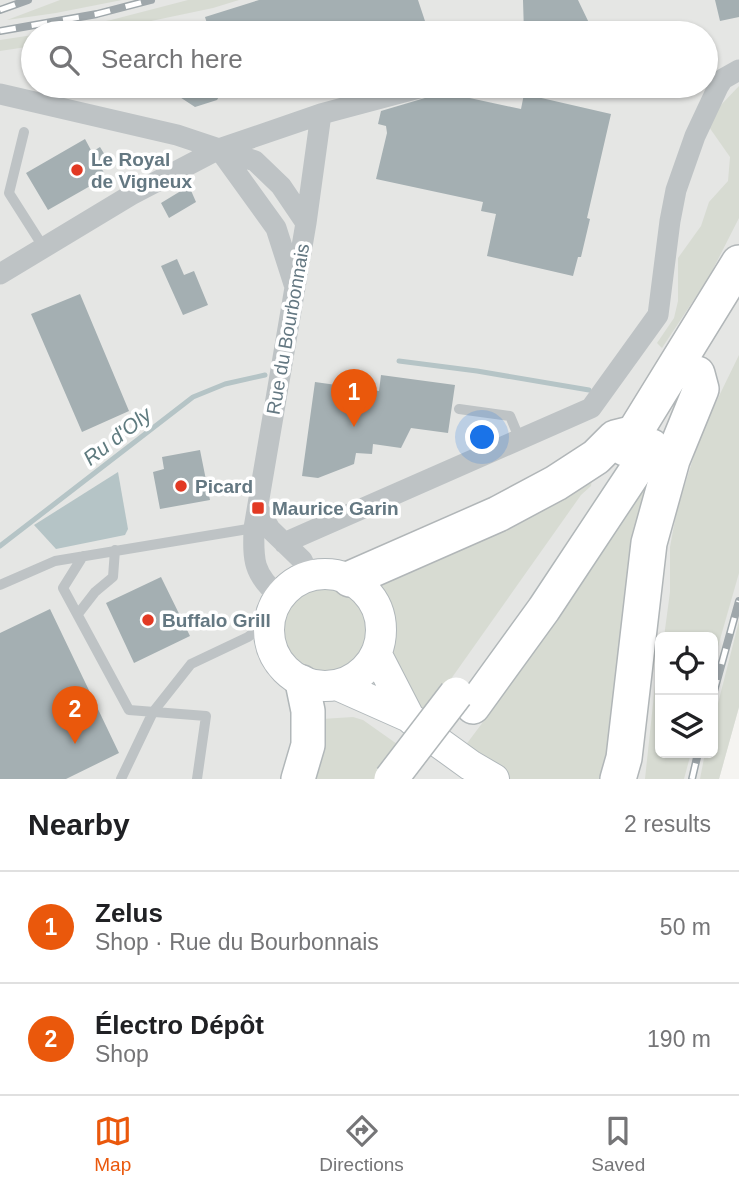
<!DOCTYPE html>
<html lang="en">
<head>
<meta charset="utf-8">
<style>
	body { margin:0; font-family:Helvetica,sans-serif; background:#f2f2f2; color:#202124 }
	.controls { position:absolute; right:21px; bottom:21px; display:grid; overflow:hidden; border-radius:10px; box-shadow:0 2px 5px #0004 }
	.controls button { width:63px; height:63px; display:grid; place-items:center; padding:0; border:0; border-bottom:2px solid #e0e0e0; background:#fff; color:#202124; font:35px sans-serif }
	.you { position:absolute; left:483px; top:438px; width:24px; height:24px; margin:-18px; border:5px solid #fff; border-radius:50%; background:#1a73e8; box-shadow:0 0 0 10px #1a73e833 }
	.badge { display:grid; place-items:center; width:46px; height:46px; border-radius:50%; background:#ea580c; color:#fff; font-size:23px; font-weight:700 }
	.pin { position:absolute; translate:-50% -58px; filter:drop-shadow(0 2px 4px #0008) }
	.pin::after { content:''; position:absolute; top:37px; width:24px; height:21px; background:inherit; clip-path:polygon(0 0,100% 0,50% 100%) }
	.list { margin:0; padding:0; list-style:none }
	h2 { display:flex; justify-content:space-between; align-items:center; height:91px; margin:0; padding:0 28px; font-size:30px }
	h2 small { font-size:23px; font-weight:400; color:#757577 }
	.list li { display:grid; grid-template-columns:46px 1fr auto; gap:21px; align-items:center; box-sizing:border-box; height:112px; padding:0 28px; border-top:2px solid #e0e0e0 }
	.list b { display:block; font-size:26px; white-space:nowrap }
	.list p { margin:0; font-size:23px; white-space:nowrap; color:#757577 }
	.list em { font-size:23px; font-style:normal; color:#757577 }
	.icon { flex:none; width:38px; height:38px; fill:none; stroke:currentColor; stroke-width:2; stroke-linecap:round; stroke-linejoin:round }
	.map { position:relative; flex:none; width:739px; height:779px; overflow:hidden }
	.search { position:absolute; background:#fff; box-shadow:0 2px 5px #0004; left:21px; right:21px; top:21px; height:77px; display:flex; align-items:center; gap:18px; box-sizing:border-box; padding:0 24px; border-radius:38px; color:#757577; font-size:26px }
	.sheet { height:315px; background:#fff }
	nav { display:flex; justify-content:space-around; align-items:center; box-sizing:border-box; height:98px; border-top:2px solid #e0e0e0; background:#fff; font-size:19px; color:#757577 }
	nav a { display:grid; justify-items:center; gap:4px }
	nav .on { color:#ea580c }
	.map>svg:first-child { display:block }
	.built { fill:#e5e6e4; fill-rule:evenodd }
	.green { fill:#d7dbd2 }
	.water { fill:#b5c4c6 }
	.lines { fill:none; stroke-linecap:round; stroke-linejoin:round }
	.stream { stroke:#b5c4c6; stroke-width:5 }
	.building { fill:#a4afb2 }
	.secondary-casing { stroke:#b0b7ba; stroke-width:32 }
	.primary-casing { stroke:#b1b7b9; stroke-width:36 }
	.trunk-casing { stroke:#b1b6b8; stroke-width:38 }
	.service { stroke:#bec3c5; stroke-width:10 }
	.minor { stroke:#bec3c5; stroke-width:21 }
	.secondary { stroke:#fff; stroke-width:30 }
	.primary { stroke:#fff; stroke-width:33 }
	.trunk { stroke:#fff; stroke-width:35 }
	.rail-casing { stroke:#9fa7ab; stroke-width:8 }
	.rail { stroke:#fff; stroke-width:5; stroke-dasharray:16; stroke-linecap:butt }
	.primary-bridge-casing { stroke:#b1b7b9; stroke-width:36; stroke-linecap:butt }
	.primary-bridge { stroke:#fff; stroke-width:33 }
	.poi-dot { fill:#e23923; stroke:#fff; stroke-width:2.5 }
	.labels { text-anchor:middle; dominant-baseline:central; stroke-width:7; stroke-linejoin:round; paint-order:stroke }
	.poi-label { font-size:19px; font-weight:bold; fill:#647882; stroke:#fff; text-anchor:start }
	.street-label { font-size:19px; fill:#647882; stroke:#fff }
	.water-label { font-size:21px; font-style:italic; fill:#5f7b7f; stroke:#fff }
</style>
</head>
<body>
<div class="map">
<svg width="739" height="779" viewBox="0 0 739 779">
	<rect width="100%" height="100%" fill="#f5f4f1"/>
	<path class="built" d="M 0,0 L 739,0 L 739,707 L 719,779 L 0,779 ZM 33,33 L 706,33 L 706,86 L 33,86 ZM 660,637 L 713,637 L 713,753 L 660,753 Z"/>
	<path class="green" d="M 60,0 L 122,0 L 56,13 L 7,20 Z
		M 188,0 L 239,0 L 213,8 L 94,33 L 41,33 L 111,20 Z
		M 33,35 L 33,46 L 0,51 L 0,40 Z
		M 739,86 L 739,218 L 709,277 L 662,348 L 657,343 L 674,318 L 678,301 L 678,258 L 701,226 L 709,202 L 728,181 L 730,157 L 709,127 L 720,106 Z
		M 739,355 L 739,573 L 713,664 L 713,637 L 664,637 L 670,592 L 670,547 L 677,509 L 702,431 Z
		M 653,464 L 605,779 L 509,779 L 465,746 L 486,718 L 483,715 Z
		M 592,478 L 591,486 L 581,495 L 446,686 L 421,713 L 391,656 L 394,625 L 389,606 L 379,588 L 371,583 Z
		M283 630a43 43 0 1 1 86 0a43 43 0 1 1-86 0Z
		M 739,621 L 739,707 L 719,779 L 700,779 L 705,753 L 713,753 L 713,723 Z
		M 660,659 L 660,753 L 691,753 L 684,779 L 645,779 L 655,685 Z
		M 353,717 L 363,720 L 397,744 L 377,770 L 379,772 L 374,779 L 310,779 L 322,719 Z"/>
	<path class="water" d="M 118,472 L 128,529 L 125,535 L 56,549 L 34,525 Z"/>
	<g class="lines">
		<path class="stream" d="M 399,361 L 477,371 L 589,390
			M 0,546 L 193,397 L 225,384 L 265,375"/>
	</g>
	<path class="building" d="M 259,0 L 418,0 L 425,21 L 407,27 L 409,33 L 210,33 L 205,17 Z
		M 523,0 L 578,0 L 590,25 L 577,25 L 577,33 L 524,33 Z
		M 715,0 L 739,0 L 739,17 L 720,21 Z
		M 163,86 L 225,86 L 217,100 L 195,107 Z
		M 467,91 L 465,97 L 521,109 L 524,94 L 611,114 L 587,218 L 590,219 L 581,257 L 578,257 L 573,276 L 487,256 L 496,214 L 481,211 L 483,202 L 376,179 L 387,133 L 386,126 L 378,124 L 381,111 L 435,95 Z
		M 85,139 L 92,152 L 100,147 L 108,160 L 100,165 L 106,177 L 48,210 L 26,173 Z
		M 189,186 L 196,202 L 169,218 L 161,203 Z
		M 177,259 L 184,275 L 194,271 L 208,305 L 183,315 L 161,266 Z
		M 80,294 L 129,411 L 82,432 L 31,314 Z
		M 381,375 L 455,385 L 448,433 L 411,428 L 401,448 L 373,444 L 372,454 L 356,453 L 354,464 L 318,478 L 302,476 L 315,382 L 379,391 Z
		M 200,450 L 210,500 L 160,509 L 153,472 L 164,469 L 162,457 Z
		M 161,577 L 190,636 L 134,663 L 106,603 Z
		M 50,609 L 119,753 L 66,779 L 0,779 L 0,633 Z"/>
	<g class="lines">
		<defs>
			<path id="secondary" d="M269 630a56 56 0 1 1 112 0a56 56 0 1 1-112 0Z
				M 376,653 L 409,717
				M 337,685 L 409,717 L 434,739 L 470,765 L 494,779"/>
			<path id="primary" d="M 473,707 L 544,609 L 652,446
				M 298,779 L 308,745 L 308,711 L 302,682"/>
			<path id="trunk" d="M 625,448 L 739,263
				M 350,579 L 498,514 L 556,483 L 596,457 L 615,438 L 635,433
				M 618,779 L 624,758 L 649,543 L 672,460 L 701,389 L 697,374"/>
		</defs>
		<use href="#secondary" class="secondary-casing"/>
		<use href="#primary" class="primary-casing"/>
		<use href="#trunk" class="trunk-casing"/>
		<path class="service" d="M 24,132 L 9,193 L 44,248
			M 459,409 L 510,416 L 520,440
			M 83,556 L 63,588 L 129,710 L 206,716 L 197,779
			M 0,585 L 55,561 L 254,528
			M 78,614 L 95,592 L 113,577 L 115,550
			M 121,779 L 153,712 L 191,664 L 248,637 L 269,621"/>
		<path class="minor" d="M 0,94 L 177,135 L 255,161 L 281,186 L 306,223 L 254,528 C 253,560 253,574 279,596
			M 219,149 L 276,228 L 294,284
			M 306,223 L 321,114
			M 0,274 L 131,195 L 219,149 L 321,114 L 426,86
			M 258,508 L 270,529 L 302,560 L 309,575
			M 284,543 L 591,408 L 658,315 L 670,221 L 676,190 L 695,136 L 718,87 L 723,79 L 739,70"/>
		<use href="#secondary" class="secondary"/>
		<use href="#primary" class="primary"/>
		<use href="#trunk" class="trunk"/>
		<defs>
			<path id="rail" d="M 0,10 L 28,0
				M 0,31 L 97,14 L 151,0
				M 713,695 L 739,601
				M 692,779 L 698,753"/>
		</defs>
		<use href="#rail" class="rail-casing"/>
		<use href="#rail" class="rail"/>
		<defs>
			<path id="primary-bridge" d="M 391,779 L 456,694"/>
		</defs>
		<use href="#primary-bridge" class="primary-bridge-casing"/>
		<use href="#primary-bridge" class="primary-bridge"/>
	</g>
	<g class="poi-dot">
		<circle cx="77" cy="170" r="7"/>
		<circle cx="181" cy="486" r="7"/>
		<rect x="251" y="501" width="14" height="14" rx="3.5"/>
		<circle cx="148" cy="620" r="7"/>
	</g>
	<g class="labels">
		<g class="poi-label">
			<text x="91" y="159">Le Royal<tspan x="91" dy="22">de Vigneux</tspan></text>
			<text x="195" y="486">Picard</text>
			<text x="272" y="508">Maurice Garin</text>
			<text x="162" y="620">Buffalo Grill</text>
		</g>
		<g class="street-label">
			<text transform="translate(288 329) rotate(-80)">Rue du Bourbonnais</text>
		</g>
		<g class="water-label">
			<text transform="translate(117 436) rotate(-38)">Ru d'Oly</text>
		</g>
	</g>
</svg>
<div class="controls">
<button><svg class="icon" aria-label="locate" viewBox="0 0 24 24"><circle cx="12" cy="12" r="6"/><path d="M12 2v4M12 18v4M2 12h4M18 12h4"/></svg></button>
<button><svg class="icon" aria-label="layers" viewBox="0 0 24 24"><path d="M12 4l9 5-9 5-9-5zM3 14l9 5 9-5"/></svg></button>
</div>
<div class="you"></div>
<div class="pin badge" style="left:354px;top:427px">1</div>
<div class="pin badge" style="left:75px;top:744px">2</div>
<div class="search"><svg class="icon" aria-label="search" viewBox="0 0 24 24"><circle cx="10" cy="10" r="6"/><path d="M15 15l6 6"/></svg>Search here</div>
</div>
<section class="sheet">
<h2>Nearby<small>2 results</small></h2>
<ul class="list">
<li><span class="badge">1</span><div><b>Zelus</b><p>Shop · Rue du Bourbonnais</p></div><em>50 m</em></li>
<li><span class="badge">2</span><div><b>Électro Dépôt</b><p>Shop</p></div><em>190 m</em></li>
</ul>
</section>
<nav>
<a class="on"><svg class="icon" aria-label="map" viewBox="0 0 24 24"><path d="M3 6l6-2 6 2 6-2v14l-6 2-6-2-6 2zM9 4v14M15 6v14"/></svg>Map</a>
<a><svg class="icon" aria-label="directions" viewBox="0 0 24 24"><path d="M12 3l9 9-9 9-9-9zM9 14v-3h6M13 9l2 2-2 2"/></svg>Directions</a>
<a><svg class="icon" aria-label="saved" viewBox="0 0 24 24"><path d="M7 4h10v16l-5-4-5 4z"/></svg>Saved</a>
</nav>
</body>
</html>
